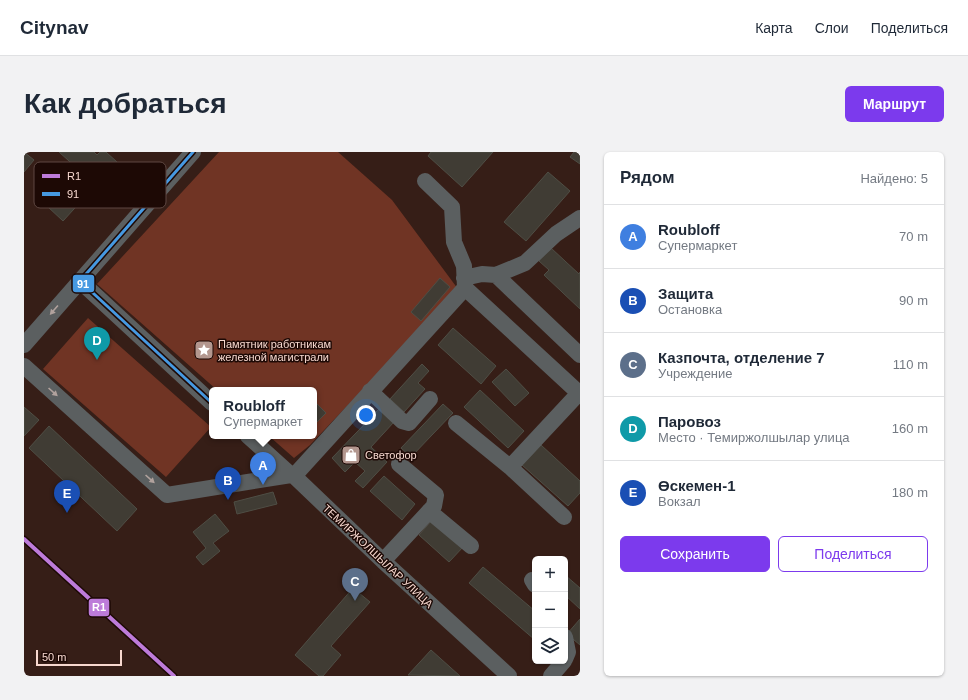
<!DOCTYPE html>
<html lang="ru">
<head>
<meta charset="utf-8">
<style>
	body { margin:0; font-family:Arial,sans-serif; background:#f2f2f3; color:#1f2937 }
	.controls { position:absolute; right:12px; bottom:12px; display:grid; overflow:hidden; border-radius:6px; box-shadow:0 1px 3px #0004 }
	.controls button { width:36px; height:36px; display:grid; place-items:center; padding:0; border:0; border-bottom:1px solid #e0e1e3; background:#fff; color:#1f2937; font:20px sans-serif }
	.scale { position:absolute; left:12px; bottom:10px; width:86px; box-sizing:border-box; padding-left:4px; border:2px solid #f7d8cf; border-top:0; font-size:11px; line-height:14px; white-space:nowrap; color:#f7d8cf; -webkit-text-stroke:3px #1d0905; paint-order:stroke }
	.you { position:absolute; left:342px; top:263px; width:14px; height:14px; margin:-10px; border:3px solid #fff; border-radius:50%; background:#1a73e8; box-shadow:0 0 0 6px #1a73e833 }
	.badge { display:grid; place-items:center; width:26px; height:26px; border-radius:50%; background:#7c3aed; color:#fff; font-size:13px; font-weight:700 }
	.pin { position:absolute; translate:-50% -33px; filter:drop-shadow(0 1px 2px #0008) }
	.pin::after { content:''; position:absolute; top:21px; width:14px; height:12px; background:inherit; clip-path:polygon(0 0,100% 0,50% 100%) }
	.popup { position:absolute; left:185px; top:235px; width:108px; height:52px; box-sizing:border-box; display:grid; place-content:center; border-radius:6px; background:#fff; filter:drop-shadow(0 1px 3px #0005); font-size:13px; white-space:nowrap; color:#747a83 }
	.popup b { font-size:15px; color:#1f2937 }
	.popup::after { content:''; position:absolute; left:50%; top:100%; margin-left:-8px; border:8px solid transparent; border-top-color:#fff }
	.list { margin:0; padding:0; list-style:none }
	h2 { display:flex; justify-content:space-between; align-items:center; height:52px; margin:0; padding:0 16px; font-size:17px }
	h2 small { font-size:13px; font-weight:400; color:#747a83 }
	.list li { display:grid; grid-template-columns:26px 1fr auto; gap:12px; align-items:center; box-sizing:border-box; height:64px; padding:0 16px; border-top:1px solid #e0e1e3 }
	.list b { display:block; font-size:15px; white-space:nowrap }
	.list p { margin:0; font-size:13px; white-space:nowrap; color:#747a83 }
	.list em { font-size:13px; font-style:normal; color:#747a83 }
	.actions { display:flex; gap:8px; padding:12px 16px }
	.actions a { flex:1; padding:9px 0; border:1px solid #7c3aed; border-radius:6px; text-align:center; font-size:14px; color:#7c3aed }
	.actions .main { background:#7c3aed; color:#fff }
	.icon { flex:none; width:22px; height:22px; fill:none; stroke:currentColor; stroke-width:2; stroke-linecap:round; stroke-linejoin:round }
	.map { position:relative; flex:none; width:556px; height:524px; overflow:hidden; border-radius:6px }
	header { display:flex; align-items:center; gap:24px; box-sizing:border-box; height:56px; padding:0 20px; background:#fff; border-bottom:1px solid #e0e1e3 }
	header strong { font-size:19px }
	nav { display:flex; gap:22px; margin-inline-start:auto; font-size:14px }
	.intro { display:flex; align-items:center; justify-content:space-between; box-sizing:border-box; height:96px; padding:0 24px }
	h1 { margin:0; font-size:28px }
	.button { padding:10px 18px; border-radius:6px; background:#7c3aed; color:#fff; font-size:14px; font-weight:700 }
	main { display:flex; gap:24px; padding:0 24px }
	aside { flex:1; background:#fff; border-radius:6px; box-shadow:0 1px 3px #0004 }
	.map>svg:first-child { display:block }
	.green { fill:#703424 }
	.building { fill:#403c34; stroke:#4f4e45 }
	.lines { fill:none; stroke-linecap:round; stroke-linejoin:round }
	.minor { stroke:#5b5f60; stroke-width:16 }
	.bus-1-casing { stroke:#1d0905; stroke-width:6 }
	.bus-1 { stroke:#4699e1; stroke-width:3 }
	.rail-1-casing { stroke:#1d0905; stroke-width:7 }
	.rail-1 { stroke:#bd7bd9; stroke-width:4 }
	.oneway { fill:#b1a29d }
	.labels { text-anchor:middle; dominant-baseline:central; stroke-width:3; stroke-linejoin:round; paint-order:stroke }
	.poi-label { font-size:11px; fill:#f7d8cf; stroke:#1d0905; text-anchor:start }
	.street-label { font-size:11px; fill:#f7d8cf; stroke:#1d0905 }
	.key { fill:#1d0905; stroke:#5e4742; stroke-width:1 }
	.key-label { font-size:11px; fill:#f7d8cf }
	.line-badge { stroke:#1d0905; stroke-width:1.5 }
	.badge-label { font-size:11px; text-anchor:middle; font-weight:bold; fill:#fff }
</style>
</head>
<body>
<header>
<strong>Citynav</strong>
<nav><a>Карта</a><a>Слои</a><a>Поделиться</a></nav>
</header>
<div class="intro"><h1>Как добраться</h1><a class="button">Маршрут</a></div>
<main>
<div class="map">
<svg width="556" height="524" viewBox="0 0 556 524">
	<rect width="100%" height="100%" fill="#361e17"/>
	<path class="green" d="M 195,0 L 314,0 L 368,48 L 434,137 L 286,293 L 270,306 L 245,284 L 290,284 L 290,238 L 193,238 L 73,132 Z
		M 64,166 L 187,275 L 142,325 L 19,217 Z"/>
	<path class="building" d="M 0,0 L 10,8 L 0,20 Z
		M 35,0 L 70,0 L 73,3 L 76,0 L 82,0 L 93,10 L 39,69 L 23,54 L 55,18 Z
		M 407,0 L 469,0 L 438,35 L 404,4 Z
		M 550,0 L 556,0 L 556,12 L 546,5 Z
		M 524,20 L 546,39 L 502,89 L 480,70 Z
		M 527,96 L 555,122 L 556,120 L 556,157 L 520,123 L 525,118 L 515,109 Z
		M 416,126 L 426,135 L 397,169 L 387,160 Z
		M 429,176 L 472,214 L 457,232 L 414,193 Z
		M 398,212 L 405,219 L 394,231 L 401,237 L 380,260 L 366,247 Z
		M 482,217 L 505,241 L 491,254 L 468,230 Z
		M 456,238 L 500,279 L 484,296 L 440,255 Z
		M 290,249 L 302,261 L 290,273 Z
		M 419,252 L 429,261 L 387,305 L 377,296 Z
		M 0,255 L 15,268 L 0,284 Z
		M 356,256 L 370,270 L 347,295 L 363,310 L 339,336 L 331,329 L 341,319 L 331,310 L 321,320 L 308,306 Z
		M 25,274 L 113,357 L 93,379 L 5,296 Z
		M 517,293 L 556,329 L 556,341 L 544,354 L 498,313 Z
		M 360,324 L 391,352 L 378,368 L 346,339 Z
		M 249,340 L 253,352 L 213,362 L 210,350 Z
		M 191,362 L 205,379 L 189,391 L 196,399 L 179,413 L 172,405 L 182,396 L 169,380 Z
		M 409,367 L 440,394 L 425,410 L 395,383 Z
		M 459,415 L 511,459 L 511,488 L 445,431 Z
		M 541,423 L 556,436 L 556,457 L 541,443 Z
		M 329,436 L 346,450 L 307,494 L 317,503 L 299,524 L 295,524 L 271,503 Z
		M 556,467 L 556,493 L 543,482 Z
		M 407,498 L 436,524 L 384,523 Z"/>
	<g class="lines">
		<path class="minor" d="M 401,29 L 428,55 L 430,90 L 440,114 L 441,136 L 556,242
			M 472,123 L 556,203
			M 440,126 L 458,122 L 472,123 L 501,111 L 532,82 L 556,66
			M 56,129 L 188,251
			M 0,193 L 169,0
			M 0,214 L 143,343 L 267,323
			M 346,239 L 378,269 L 385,271 L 406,247
			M 432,271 L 486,315 L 555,241
			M 224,284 L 267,323 L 270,324 L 359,409 L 485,524
			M 486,315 L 540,365
			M 270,324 L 441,136
			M 405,359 L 447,394
			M 359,409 L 410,354 L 412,343 L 375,312
			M 508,428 L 511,433
			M 541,485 L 544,500 L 541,507
			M 527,524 L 540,509"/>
		<defs>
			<path id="bus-1" d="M 169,0 L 56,129 L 188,251"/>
		</defs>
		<use href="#bus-1" class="bus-1-casing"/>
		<use href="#bus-1" class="bus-1"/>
		<defs>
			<path id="rail-1" d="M 0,387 L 150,524"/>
		</defs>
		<use href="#rail-1" class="rail-1-casing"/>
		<use href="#rail-1" class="rail-1"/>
	</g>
	<defs><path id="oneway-solid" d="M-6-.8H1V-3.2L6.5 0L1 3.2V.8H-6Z"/></defs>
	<g class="oneway">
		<use href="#oneway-solid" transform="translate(30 158) rotate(131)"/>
		<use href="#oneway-solid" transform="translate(29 240) rotate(42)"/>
		<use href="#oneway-solid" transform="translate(126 327) rotate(42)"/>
	</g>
	<defs>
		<symbol id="sight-square" viewBox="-11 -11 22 22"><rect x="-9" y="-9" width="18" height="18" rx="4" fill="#b3978f" stroke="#1d0905"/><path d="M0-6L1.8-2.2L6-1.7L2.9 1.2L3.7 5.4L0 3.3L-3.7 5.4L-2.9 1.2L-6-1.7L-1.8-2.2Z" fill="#fff"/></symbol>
		<symbol id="shop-square" viewBox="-11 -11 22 22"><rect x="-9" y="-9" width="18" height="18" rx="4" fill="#b3978f" stroke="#1d0905"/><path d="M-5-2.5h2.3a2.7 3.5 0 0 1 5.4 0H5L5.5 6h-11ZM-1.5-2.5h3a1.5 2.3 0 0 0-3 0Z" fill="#fff"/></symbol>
	</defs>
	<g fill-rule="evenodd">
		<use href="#sight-square" x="169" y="187" width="22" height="22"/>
		<use href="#shop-square" x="316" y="292" width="22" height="22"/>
	</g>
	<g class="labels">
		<g class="poi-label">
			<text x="194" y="192">Памятник работникам<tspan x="194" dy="13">железной магистрали</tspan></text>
			<text x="341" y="303">Светофор</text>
		</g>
		<g class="street-label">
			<text transform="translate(354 404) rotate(43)">ТЕМИРЖОЛШЫЛАР УЛИЦА</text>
		</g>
	</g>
	<rect x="10" y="10" width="132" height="46" rx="6" class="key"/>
	<rect x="18" y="22" width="18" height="4" fill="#bd7bd9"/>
	<rect x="18" y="40" width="18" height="4" fill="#4699e1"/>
	<g class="key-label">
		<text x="43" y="28">R1</text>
		<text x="43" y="46">91</text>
	</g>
	<g class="line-badge">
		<rect x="48" y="122" width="23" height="19" rx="4" fill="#4699e1"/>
		<rect x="64" y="446" width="22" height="19" rx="4" fill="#bd7bd9"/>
	</g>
	<g class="badge-label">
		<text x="59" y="136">91</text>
		<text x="75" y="459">R1</text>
	</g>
</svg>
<div class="controls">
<button>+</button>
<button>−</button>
<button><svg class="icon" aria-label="layers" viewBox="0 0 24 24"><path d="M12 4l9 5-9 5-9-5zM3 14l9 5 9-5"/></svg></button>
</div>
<div class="scale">50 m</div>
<div class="you"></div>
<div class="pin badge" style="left:239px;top:333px;background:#3f7fe0">A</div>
<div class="popup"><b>Roubloff</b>Супермаркет</div>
<div class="pin badge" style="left:204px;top:348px;background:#1a4fb4">B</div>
<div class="pin badge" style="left:331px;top:449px;background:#5c6f8a">C</div>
<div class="pin badge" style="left:73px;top:208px;background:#0f9aa8">D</div>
<div class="pin badge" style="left:43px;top:361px;background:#1a4fb4">E</div>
</div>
<aside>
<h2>Рядом<small>Найдено: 5</small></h2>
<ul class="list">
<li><span class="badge" style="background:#3f7fe0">A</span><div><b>Roubloff</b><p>Супермаркет</p></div><em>70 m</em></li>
<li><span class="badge" style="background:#1a4fb4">B</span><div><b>Защита</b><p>Остановка</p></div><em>90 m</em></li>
<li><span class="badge" style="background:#5c6f8a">C</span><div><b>Казпочта, отделение 7</b><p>Учреждение</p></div><em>110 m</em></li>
<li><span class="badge" style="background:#0f9aa8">D</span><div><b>Паровоз</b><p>Место · Темиржолшылар улица</p></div><em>160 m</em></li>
<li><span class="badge" style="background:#1a4fb4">E</span><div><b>Өскемен-1</b><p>Вокзал</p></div><em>180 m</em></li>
</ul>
<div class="actions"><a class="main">Сохранить</a><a>Поделиться</a></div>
</aside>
</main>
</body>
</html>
